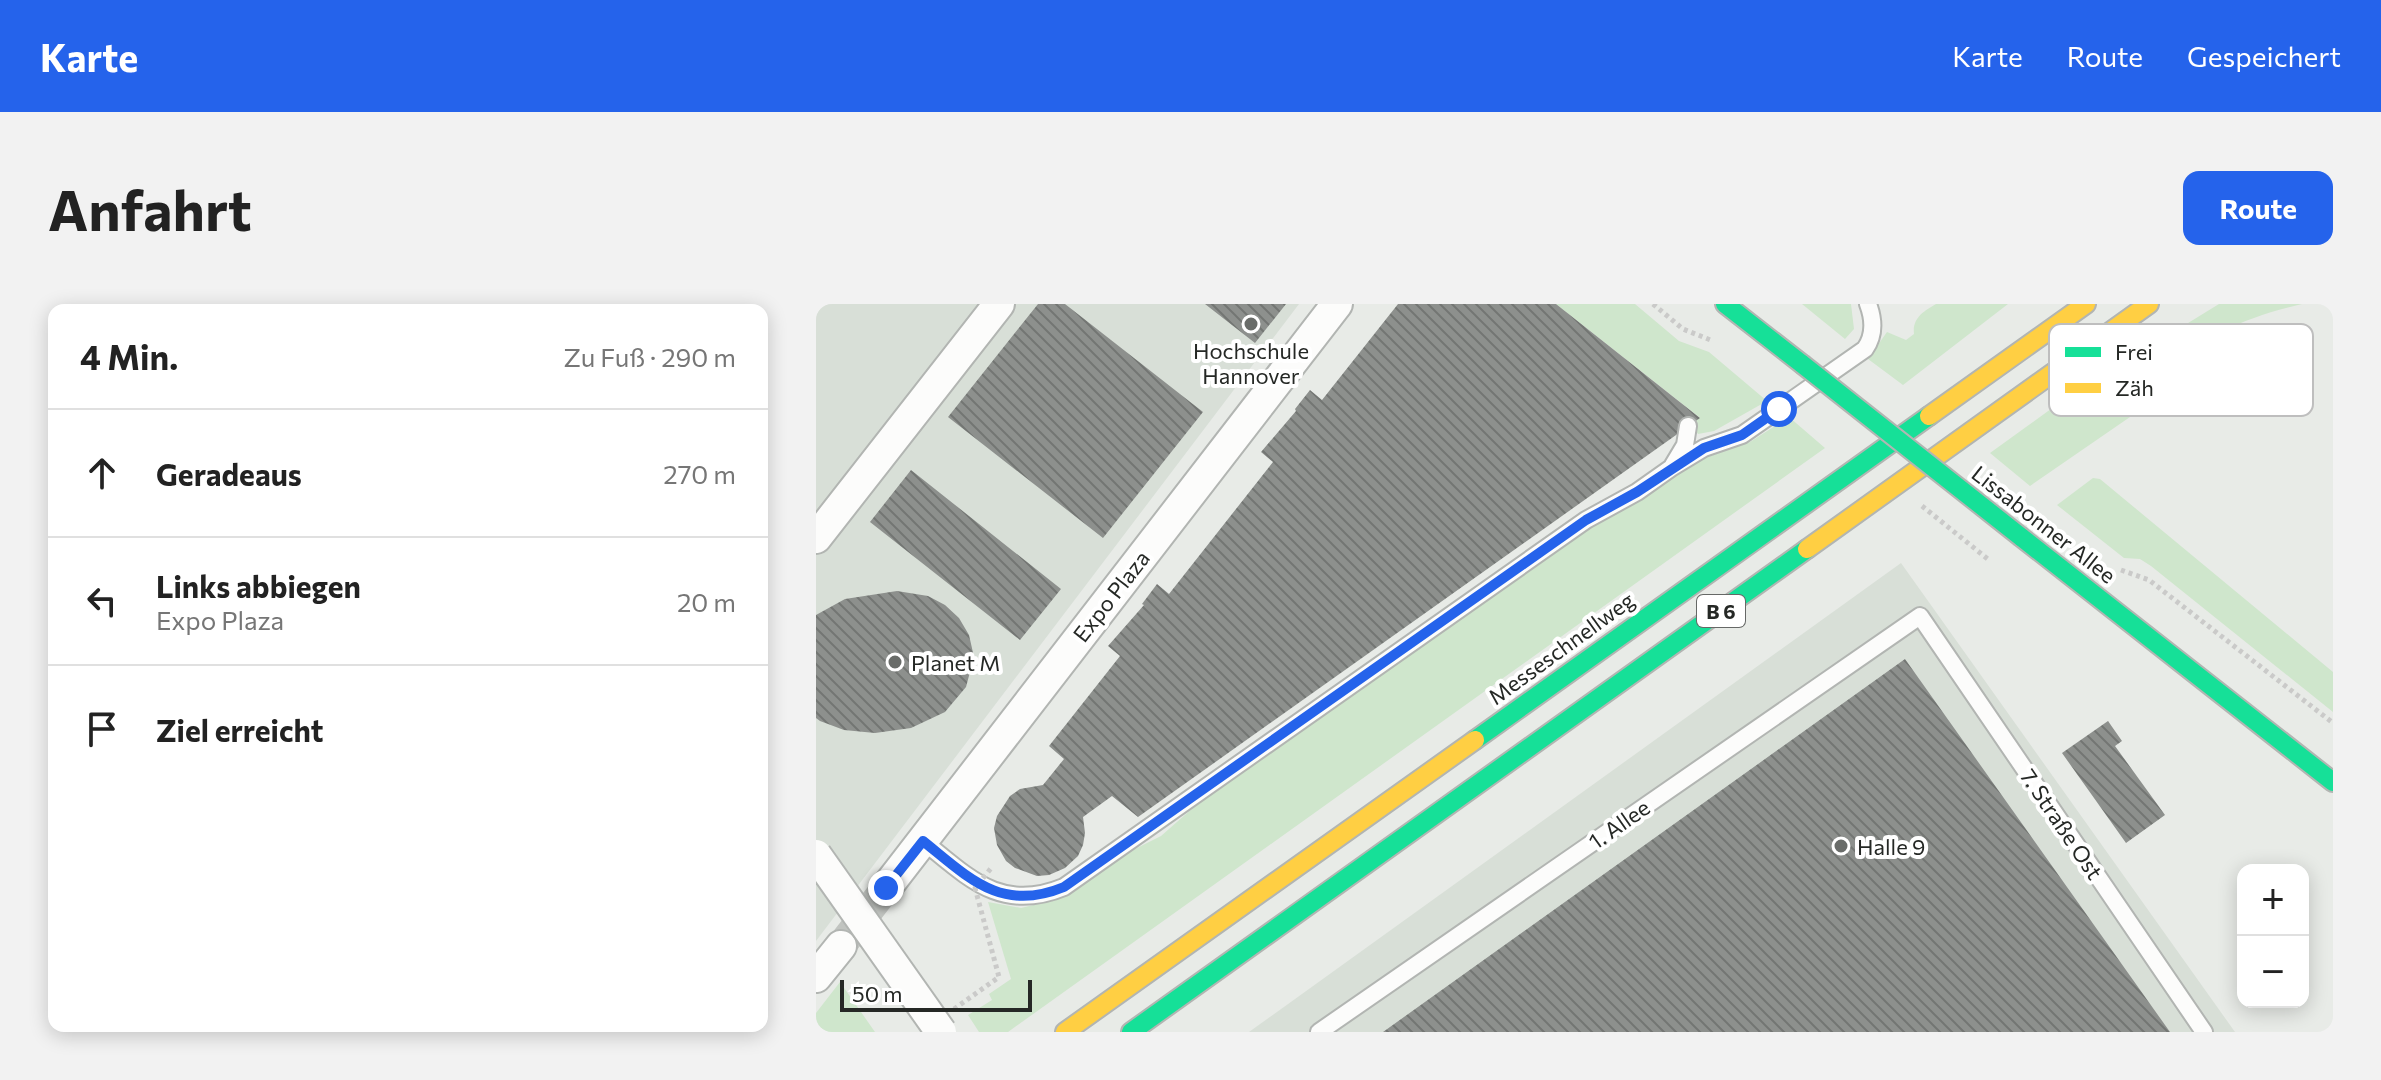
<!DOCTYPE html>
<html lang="de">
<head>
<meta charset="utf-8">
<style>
	body { margin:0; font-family:Commissioner,sans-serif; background:#f2f2f2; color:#222 }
	.controls { position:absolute; right:24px; bottom:24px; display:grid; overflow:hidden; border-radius:16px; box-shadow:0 4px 20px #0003 }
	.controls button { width:72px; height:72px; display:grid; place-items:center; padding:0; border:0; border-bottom:2px solid #e0e0e0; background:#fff; color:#222; font:40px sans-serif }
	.scale { position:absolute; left:24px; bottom:20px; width:192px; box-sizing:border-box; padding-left:8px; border:4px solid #252825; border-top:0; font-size:22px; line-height:28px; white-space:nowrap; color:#252825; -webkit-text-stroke:6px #fff; paint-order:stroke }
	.stop { position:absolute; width:24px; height:24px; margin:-18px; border:6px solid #2563eb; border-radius:50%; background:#fff }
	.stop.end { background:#2563eb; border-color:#fff; box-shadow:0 2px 8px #0008 }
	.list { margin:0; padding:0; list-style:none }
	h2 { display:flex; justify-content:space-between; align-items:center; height:104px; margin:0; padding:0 32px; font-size:34px }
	h2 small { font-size:26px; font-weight:400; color:#767676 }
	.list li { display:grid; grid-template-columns:52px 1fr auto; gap:24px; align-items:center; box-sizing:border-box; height:128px; padding:0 32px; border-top:2px solid #e0e0e0 }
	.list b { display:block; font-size:30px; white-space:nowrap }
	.list p { margin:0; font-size:26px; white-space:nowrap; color:#767676 }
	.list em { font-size:26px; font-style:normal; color:#767676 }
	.icon { flex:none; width:44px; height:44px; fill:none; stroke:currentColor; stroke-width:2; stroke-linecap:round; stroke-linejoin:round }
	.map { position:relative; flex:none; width:1517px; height:728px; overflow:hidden; border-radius:16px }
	header { display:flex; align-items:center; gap:48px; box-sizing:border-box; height:112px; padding:0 40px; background:#2563eb; color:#fff }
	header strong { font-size:38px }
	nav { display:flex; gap:44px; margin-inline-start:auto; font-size:28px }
	.intro { display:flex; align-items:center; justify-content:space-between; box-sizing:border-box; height:192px; padding:0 48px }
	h1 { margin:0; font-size:56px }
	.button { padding:20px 36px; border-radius:16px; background:#2563eb; color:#fff; font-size:28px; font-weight:700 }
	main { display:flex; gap:48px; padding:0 48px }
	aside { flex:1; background:#fff; border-radius:16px; box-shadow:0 4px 20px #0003 }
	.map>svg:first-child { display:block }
	.built { fill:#d8dfd7 }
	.grass { fill:#cfe6cc }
	.building { fill:url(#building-back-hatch) }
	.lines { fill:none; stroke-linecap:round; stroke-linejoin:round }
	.street-tunnel { stroke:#c1c4c0; stroke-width:30; stroke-dasharray:30 15; stroke-linecap:butt }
	.lane-casing { stroke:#b2b5b2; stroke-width:20 }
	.street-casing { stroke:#b2b5b2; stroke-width:34 }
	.fast-casing { stroke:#b2b5b2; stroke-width:22 }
	.slow-casing { stroke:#b2b5b2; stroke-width:22 }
	.path { stroke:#cacac9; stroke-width:5; stroke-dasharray:4 4; stroke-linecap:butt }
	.lane { stroke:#fcfcfb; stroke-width:16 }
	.street { stroke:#fcfcfb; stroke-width:30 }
	.fast { stroke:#16e098; stroke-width:18 }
	.slow { stroke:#ffcf43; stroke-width:18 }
	.street-bridge-casing { stroke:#b2b5b2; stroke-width:34; stroke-linecap:butt }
	.fast-bridge-casing { stroke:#b2b5b2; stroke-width:22; stroke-linecap:butt }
	.path-bridge { stroke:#cacac9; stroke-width:5; stroke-dasharray:4 4; stroke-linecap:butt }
	.street-bridge { stroke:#fcfcfb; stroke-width:30 }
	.fast-bridge { stroke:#16e098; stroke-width:18 }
	.route { stroke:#2563eb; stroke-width:10 }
	.poi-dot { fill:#696c69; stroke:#fff; stroke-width:3 }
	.labels { text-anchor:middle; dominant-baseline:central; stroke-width:8; stroke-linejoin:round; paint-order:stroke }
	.shield { fill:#fff; stroke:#666866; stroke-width:2 }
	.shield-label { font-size:20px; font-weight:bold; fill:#252825 }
	.poi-label { font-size:22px; fill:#252825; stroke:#fff; text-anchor:start }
	.street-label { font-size:22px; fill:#252825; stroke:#fff }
	.key { fill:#fff; stroke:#bebebe; stroke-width:2 }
	.key-label { font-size:22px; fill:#252825 }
</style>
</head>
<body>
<header>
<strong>Karte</strong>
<nav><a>Karte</a><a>Route</a><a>Gespeichert</a></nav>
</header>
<div class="intro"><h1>Anfahrt</h1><a class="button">Route</a></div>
<main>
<aside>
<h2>4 Min.<small>Zu Fuß · 290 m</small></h2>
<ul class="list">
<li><svg class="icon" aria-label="ahead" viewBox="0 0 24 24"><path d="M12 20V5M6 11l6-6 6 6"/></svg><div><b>Geradeaus</b></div><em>270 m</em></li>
<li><svg class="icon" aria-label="left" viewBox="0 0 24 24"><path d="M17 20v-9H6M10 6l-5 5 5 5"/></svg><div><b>Links abbiegen</b><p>Expo Plaza</p></div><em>20 m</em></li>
<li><svg class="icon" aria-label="arrive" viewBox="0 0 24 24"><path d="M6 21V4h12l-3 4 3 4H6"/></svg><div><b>Ziel erreicht</b></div></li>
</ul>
</aside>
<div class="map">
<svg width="1517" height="728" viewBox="0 0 1517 728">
	<defs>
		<pattern id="building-back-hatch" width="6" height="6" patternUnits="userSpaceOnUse" patternTransform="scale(2)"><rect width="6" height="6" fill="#8d908d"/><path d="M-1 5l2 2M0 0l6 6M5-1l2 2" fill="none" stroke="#737673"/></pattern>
	</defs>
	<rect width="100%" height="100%" fill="#e8ebe7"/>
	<path class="built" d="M 0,0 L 483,0 L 0,637 Z
		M 1085,259 L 1419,728 L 433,728 Z"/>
	<path class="grass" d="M 740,0 L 819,0 L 863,37 L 893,48 L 951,97 L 898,127 L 882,130 L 875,120 L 883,113 Z
		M 986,0 L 1035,0 L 1038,25 L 1029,35 Z
		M 1120,0 L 1192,0 L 1087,81 L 1052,55 L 1071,28 L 1090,36 L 1098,30 C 1096,14 1108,7 1120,0 Z
		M 1403,0 L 1486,0 C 1470,4 1453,8 1438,14 C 1393,29 1351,62 1313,89 L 1314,113 L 1214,182 L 1174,149 L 1239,102 L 1250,104 L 1346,35 Z
		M 973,113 L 1009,144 L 192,728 L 163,728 L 152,711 L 176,696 L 173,690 L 195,675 L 172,598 L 205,604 L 246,594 L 317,546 L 345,532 L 378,503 L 766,228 L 830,191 L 883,156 L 934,138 Z
		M 1277,174 L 1284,175 L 1517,368 L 1517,408 L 1335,262 L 1324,255 L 1308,254 L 1241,201 Z
		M 24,678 L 59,728 L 0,728 L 0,709 Z"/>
	<path class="building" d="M 222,0 L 249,0 L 387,108 L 287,234 L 132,113 Z
		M 389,0 L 470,0 L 439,39 Z
		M 582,0 L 740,0 L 884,114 L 322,513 L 296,492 L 267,513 L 269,529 L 267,541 L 262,552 L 249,564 L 233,571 L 221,572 L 199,564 L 190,557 L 181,541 L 178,524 L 181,512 L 194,492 L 204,485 L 227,481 L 248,455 L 233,442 L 304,352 L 292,342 L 328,301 L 326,300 L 341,280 L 353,290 L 457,158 L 445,148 L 480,107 L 479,105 L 494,86 L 506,96 Z
		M 95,166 L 245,285 L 204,336 L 54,218 Z
		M 81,287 L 112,292 L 129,301 L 143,314 L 153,331 L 158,353 L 150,383 L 129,408 L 95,424 L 59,429 L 28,426 L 4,417 L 0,414 L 0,311 L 29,295 Z
		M 1089,355 L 1354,728 L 567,728 Z
		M 1292,417 L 1306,437 L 1299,442 L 1349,511 L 1310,539 L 1246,449 Z"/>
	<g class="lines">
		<path class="street-tunnel" d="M 25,642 L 70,584"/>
		<defs>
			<path id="lane" d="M 857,161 L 869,141 L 872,122
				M 107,537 C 153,574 185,609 248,583 L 770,216 L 821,188 L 855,164 L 888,144 L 926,131 L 1049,45 C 1059,31 1058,16 1052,0
				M 503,728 L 1104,312 L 1388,728"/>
			<path id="street" d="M 0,234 L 183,0
				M 70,584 L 521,0
				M 0,673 L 25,642"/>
			<path id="fast" d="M 909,0 L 986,60
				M 1205,233 L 1517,478
				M 659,436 L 1113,112
				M 315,728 L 991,245"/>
			<path id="slow" d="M 1113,112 L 1270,0
				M 991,245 L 1333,0
				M 249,728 L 659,436"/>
		</defs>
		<use href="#lane" class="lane-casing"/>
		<use href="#street" class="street-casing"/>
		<use href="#fast" class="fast-casing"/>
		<use href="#slow" class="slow-casing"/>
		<path class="path" d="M 837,0 L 867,25 L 897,37
			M 1305,266 L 1333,276 L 1517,419"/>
		<use href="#lane" class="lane"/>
		<use href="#street" class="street"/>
		<use href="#fast" class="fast"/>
		<use href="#slow" class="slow"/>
		<defs>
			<path id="street-bridge" d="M 0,551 L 125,728"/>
			<path id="fast-bridge" d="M 986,60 L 1205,233"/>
		</defs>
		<use href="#street-bridge" class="street-bridge-casing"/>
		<use href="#fast-bridge" class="fast-bridge-casing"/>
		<path class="path-bridge" d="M 1106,202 L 1173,256
			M 138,705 L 183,673 L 159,584 L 176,563"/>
		<use href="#street-bridge" class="street-bridge"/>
		<use href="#fast-bridge" class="fast-bridge"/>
	</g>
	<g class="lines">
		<path class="route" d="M 70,584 L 107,537 C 153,574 185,609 248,583 L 770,216 L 821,188 L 888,144 L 926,131 L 963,105"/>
	</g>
	<g class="poi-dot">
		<circle cx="435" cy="20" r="8"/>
		<circle cx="79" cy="358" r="8"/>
		<circle cx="1025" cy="542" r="8"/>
	</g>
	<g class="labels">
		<rect class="shield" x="881" y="291" width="48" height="32" rx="6"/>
		<g class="shield-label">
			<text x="905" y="307">B 6</text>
		</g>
		<g class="poi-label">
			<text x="435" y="46" text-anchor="middle">Hochschule<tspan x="435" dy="25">Hannover</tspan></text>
			<text x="95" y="358">Planet M</text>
			<text x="1041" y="542">Halle 9</text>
		</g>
		<g class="street-label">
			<text transform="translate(1228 220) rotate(38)">Lissabonner Allee</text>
			<text transform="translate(295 292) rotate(-52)">Expo Plaza</text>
			<text transform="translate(745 344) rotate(-36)">Messeschnellweg</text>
			<text transform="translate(803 520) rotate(-35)">1. Allee</text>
			<text transform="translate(1246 520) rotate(56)">7. Straße Ost</text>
		</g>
	</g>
	<rect x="1233" y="20" width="264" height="92" rx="12" class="key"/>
	<rect x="1249" y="43" width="36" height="10" fill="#16e098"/>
	<rect x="1249" y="79" width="36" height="10" fill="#ffcf43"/>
	<g class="key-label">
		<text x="1299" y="56">Frei</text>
		<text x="1299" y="92">Zäh</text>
	</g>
</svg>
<div class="controls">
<button>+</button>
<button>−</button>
</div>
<div class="scale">50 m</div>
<div class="stop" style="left:963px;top:105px"></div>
<div class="stop end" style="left:70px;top:584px"></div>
</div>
</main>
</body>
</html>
